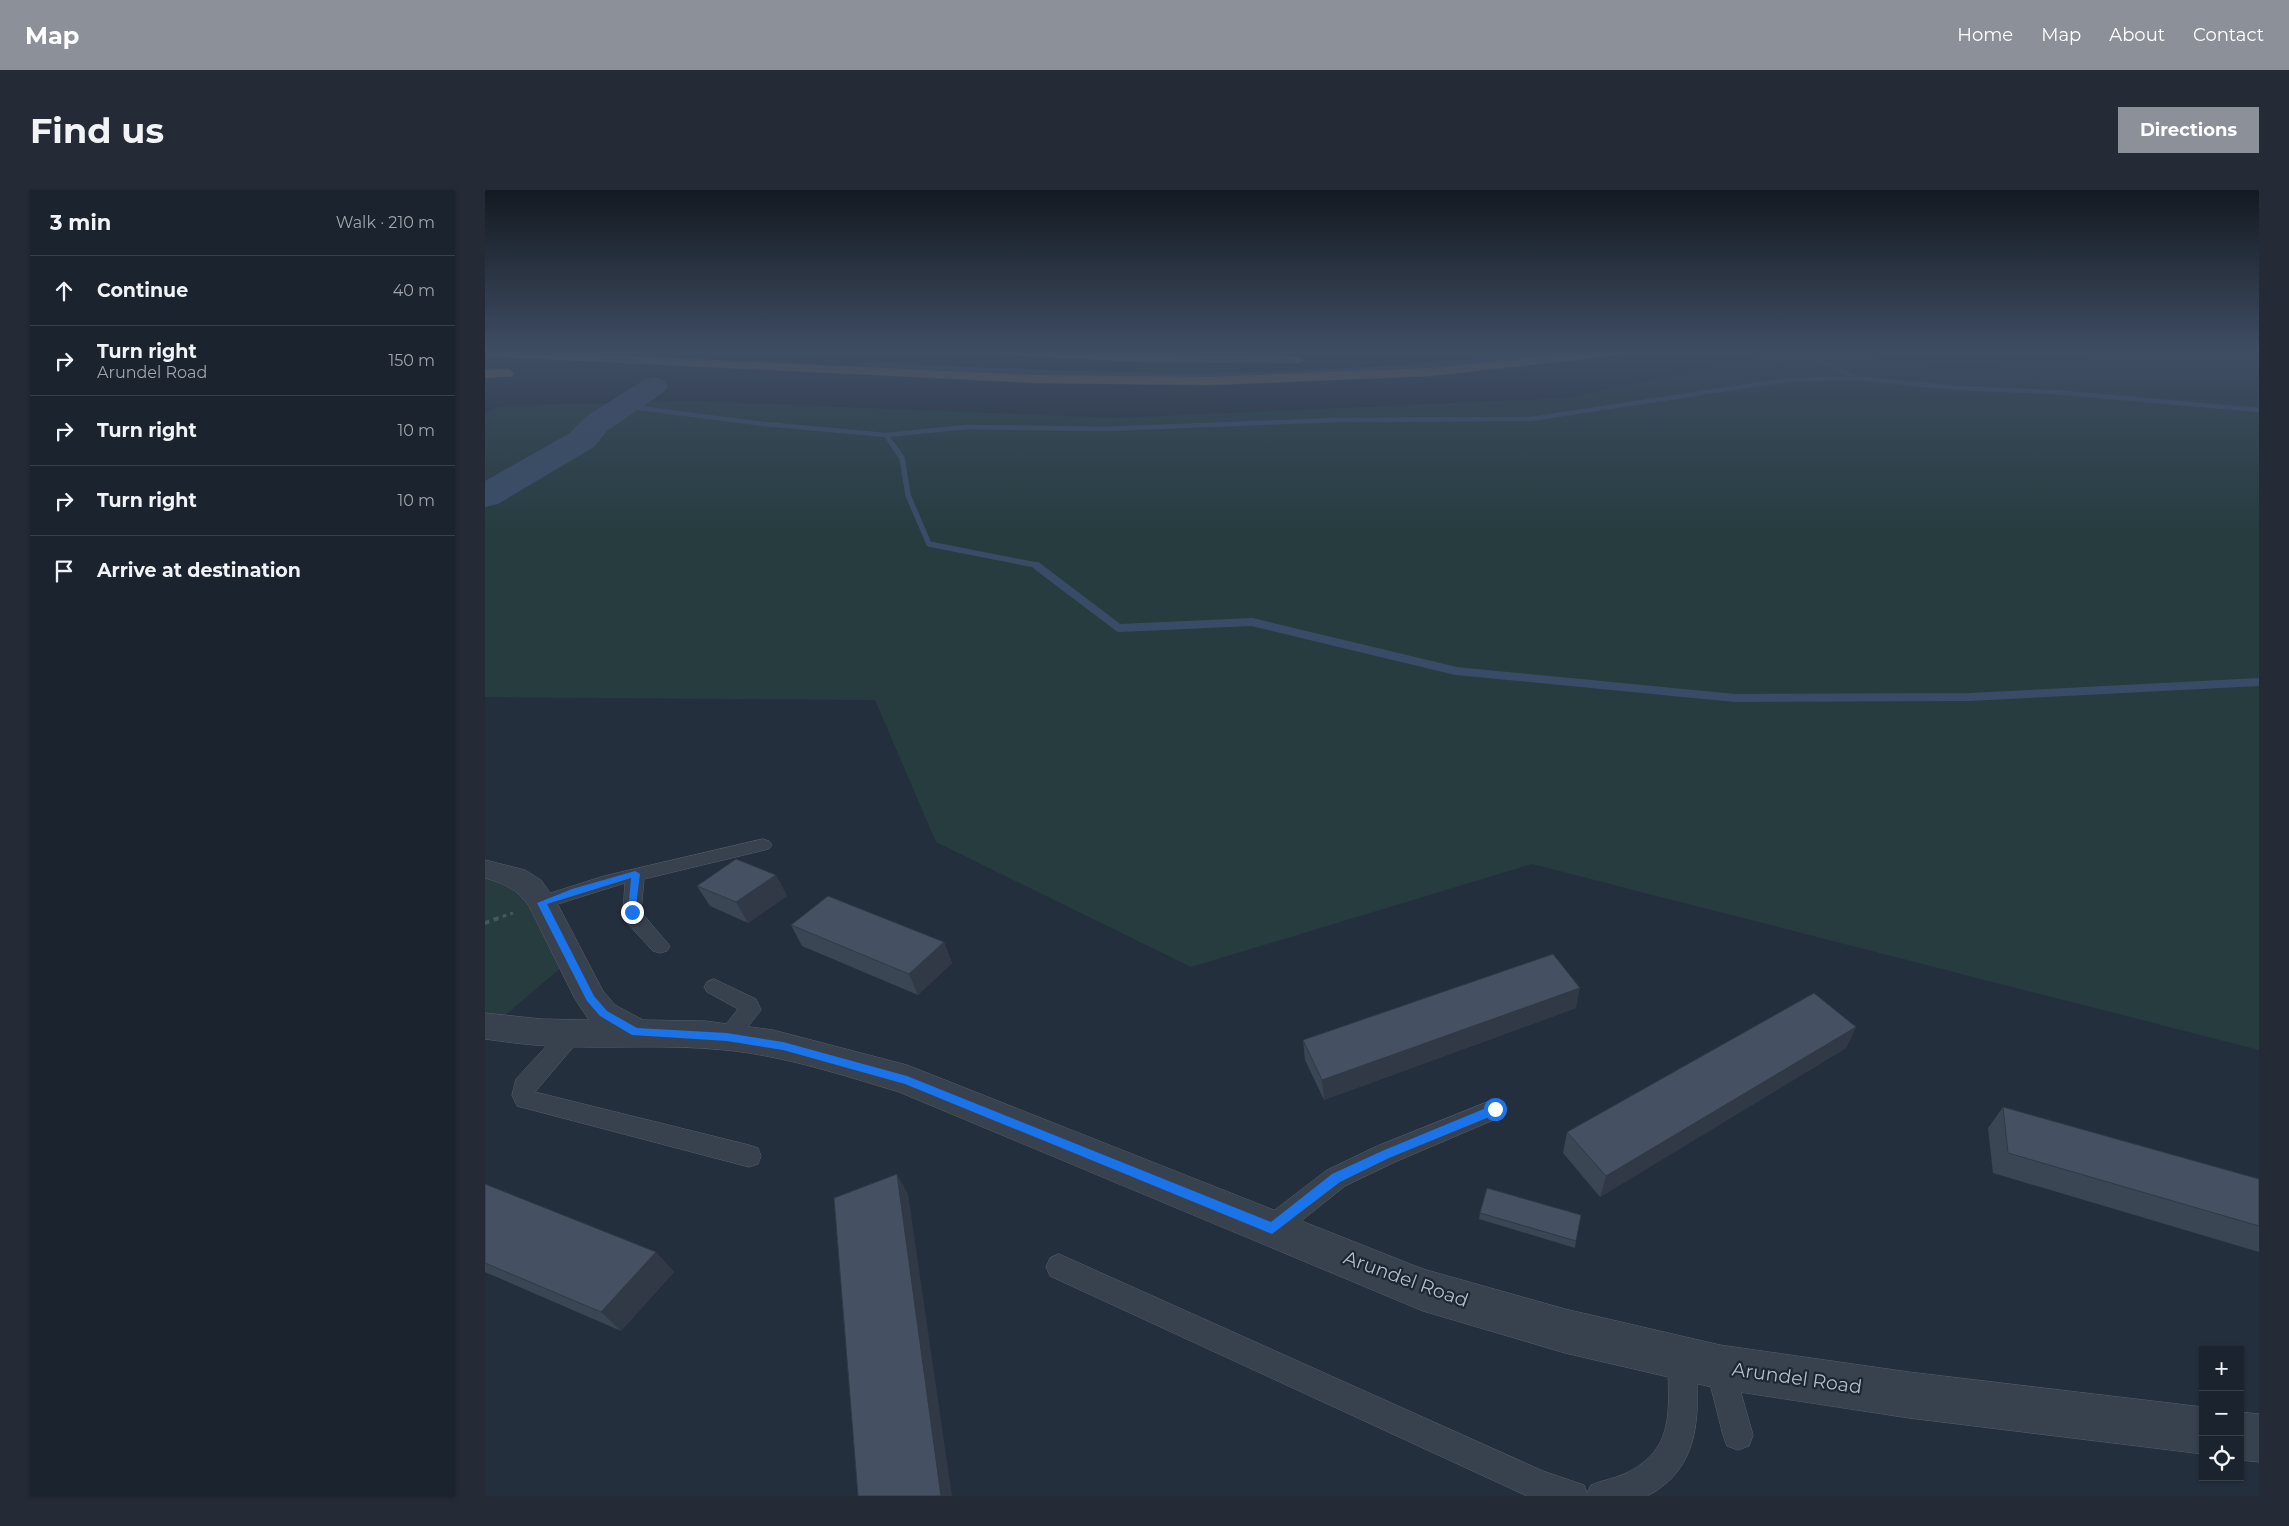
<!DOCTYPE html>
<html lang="en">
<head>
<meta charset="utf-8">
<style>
	body { margin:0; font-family:Montserrat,sans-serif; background:#242b36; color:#f1f3f6 }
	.controls { position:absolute; right:15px; bottom:15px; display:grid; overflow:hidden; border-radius:0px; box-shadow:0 1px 4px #0004 }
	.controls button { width:45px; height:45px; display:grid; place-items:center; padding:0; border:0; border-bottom:1px solid #39404a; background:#1b232e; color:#f1f3f6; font:25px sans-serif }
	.stop { position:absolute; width:15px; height:15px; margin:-11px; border:4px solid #1a73e8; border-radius:50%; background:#fff }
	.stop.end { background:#1a73e8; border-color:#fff; box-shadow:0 1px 5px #0008 }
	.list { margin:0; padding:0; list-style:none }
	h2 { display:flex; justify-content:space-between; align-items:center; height:65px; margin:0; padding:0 20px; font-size:21px }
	h2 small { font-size:16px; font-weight:400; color:#a0a4aa }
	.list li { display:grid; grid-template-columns:32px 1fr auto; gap:15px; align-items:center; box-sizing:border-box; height:70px; padding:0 20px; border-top:1px solid #39404a }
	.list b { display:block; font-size:19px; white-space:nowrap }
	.list p { margin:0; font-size:16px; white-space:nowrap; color:#a0a4aa }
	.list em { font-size:16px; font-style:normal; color:#a0a4aa }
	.icon { flex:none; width:28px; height:28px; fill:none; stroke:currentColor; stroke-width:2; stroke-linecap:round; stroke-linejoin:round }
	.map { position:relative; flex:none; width:1774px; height:1306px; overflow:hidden; border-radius:0px }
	header { display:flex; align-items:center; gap:30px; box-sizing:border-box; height:70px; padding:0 25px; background:#8c9099; color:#fff }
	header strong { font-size:24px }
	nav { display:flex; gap:28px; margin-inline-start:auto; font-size:18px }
	.intro { display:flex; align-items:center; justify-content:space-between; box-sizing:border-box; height:120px; padding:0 30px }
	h1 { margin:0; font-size:35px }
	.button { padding:12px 22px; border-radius:0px; background:#8c9099; color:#fff; font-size:18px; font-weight:700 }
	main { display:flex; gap:30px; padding:0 30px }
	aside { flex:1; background:#1b232e; border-radius:0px; box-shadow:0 1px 4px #0004 }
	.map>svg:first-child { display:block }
	.green { fill:#263c3f }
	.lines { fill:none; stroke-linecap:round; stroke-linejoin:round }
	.stream-far2 { stroke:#394c67; stroke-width:4.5 }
	.stream-far1 { stroke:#394c67; stroke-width:5.5 }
	.stream { stroke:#394c67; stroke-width:8 }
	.river { fill:#394c67; fill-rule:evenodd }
	.lane-casing { stroke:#565f6c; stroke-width:1 }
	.street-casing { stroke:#565f6c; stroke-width:1 }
	.highway-casing { stroke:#434c59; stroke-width:1 }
	.path-far1 { stroke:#44595c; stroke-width:3; stroke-dasharray:4 4; stroke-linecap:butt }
	.path { stroke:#44595c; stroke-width:4; stroke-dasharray:4.5 4.5; stroke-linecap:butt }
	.lane { fill:#38414e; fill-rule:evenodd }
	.street { fill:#38414e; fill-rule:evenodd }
	.highway { fill:#746855; fill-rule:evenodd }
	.wall { fill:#3b4654 }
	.shaded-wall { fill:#303945 }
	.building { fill:#455162; stroke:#303945 }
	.route { fill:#1a73e8 }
	.labels { text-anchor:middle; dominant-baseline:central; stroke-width:4.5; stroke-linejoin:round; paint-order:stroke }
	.near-street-label { font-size:19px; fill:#b4bcc9; stroke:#1d2633 }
</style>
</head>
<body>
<header>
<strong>Map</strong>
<nav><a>Home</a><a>Map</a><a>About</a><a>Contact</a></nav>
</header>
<div class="intro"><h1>Find us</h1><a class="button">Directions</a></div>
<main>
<aside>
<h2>3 min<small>Walk · 210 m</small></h2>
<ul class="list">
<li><svg class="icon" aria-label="ahead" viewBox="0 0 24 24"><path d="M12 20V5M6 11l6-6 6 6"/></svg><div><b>Continue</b></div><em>40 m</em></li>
<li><svg class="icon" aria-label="right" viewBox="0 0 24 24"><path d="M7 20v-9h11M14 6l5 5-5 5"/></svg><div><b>Turn right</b><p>Arundel Road</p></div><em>150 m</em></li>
<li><svg class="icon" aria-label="right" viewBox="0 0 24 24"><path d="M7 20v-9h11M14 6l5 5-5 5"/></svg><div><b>Turn right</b></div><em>10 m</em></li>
<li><svg class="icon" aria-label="right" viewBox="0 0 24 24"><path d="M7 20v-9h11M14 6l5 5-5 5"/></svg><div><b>Turn right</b></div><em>10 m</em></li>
<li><svg class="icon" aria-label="arrive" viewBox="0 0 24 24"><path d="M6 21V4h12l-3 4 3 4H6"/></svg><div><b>Arrive at destination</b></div></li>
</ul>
</aside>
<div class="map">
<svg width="1774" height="1306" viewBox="0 0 1774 1306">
	<rect width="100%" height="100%" fill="#242f3e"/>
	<path class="green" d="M 1296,162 L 1360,162 L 1474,182 L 1651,162 L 1774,162 L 1774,860 L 1047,674 L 706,777 L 451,652 L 390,510 L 0,507 L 0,224 L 15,216 L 207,211 L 630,228 L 1083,208 Z
		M 0,688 L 24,698 L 41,711 L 78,776 L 18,827 L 0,825 Z"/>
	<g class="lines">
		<path class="stream-far2" d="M 691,162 L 790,164
			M 1321,162 L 1369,187
			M 381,174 C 487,179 593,185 699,185 C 829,185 959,176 1088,162
			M 138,216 L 279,234 L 401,245 L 482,237 L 619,239 L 852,230 L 1046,229 L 1302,190 L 1371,188 L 1471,198 L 1568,202 L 1774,220
			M 401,245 L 409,257"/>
		<path class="stream-far1" d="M 408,255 L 417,268 L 423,305 L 444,354 L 551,375 L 554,377"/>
		<path class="stream" d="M 552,376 L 634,438 L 767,432 L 971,481 L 1250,508 L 1485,507 L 1774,492"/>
		<path class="river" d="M 169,187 L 179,190 L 183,196 L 179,202 L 122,241 L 109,257 L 13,314 L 0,317 L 0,291 L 85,243 L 100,227 L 159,190 Z"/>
		<defs>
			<path id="lane" d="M 278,649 L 284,651 L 287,655 L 284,659 L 159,689 L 156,722 L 185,756 L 182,761 L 175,763 L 168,761 L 143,734 L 138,722 L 140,693 L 57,719 L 50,718 L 48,713 L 50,708 L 119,686 Z
				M 229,789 L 271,809 L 276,820 L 250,853 L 242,856 L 234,853 L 231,847 L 253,819 L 222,802 L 219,797 L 222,792 Z
				M 88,834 L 96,836 L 99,842 L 96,848 L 50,902 L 264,955 L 273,958 L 276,966 L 273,974 L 264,977 L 32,916 L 27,905 L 31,889 L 80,836 Z
				M 1010,909 L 1018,912 L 1022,919 L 1018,926 L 910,972 L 860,996 L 796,1047 L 787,1050 L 778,1047 L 774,1038 L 778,1029 L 842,980 L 892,956 Z
				M 574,1064 L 1058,1281 L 1099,1295 L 1102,1303 L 1106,1295 C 1117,1290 1129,1289 1139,1284 C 1192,1260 1183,1218 1183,1170 L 1187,1160 L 1197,1156 L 1207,1160 C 1212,1172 1212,1184 1212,1198 C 1214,1242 1206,1284 1162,1306 L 1042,1306 L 565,1086 L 561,1077 L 565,1068 Z
				M 1235,1164 L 1245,1168 L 1249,1178 L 1268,1245 L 1264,1256 L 1253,1260 L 1242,1256 L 1238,1245 L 1221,1178 L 1225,1168 Z"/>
			<path id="street" d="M 0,670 L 40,680 L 56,690 L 72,713 L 118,801 L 130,815 L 158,830 L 220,831 L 288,840 L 422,875 L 938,1079 L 1080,1119 L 1235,1155 L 1424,1182 L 1718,1217 L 1718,1264 L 1424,1228 L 1235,1199 L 1080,1163 L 938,1121 L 414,902 C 357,885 300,866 240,860 C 181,854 123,859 64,856 C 43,855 21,852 0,849 L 0,823 L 56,829 L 104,830 L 90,809 L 44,716 C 32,699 19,694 0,688 Z
				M 1755,1222 L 1774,1224 L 1774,1272 L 1755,1270 Z"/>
			<path id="highway" d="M 0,162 L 49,162 L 552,185 L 725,187 L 945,178 L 1103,162 L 1140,162 L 1134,165 L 945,186 L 725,195 L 552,193 L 0,166 Z
				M 516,162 L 813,167 L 819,170 L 813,173 L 658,172 L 522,165 Z
				M 23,179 L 29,183 L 27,186 L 0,188 L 0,180 Z"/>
		</defs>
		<use href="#lane" class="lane-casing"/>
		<use href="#street" class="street-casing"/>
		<use href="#highway" class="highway-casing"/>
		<path class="path-far1" d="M 10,729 L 28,723"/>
		<path class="path" d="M 0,733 L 14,728"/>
		<use href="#lane" class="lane"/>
		<use href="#street" class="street"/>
		<use href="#highway" class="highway"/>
	</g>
	<path class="wall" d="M 291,685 L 302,706 L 263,733 L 225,716 L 212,696 Z
		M 306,735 L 459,752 L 467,773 L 433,805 L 317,756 Z
		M 1091,818 L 839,910 L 820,870 L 818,850 Z
		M 1371,837 L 1361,858 L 1115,1007 L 1078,963 L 1082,942 Z
		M 1518,917 L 1774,989 L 1774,1062 L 1508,983 L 1503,938 Z
		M 0,994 L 171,1062 L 189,1082 L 136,1141 L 0,1082 Z
		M 995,1023 L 1091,1051 L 1090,1058 L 994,1029 Z"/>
	<path class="shaded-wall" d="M 291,685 L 302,706 L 263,733 L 251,712 Z
		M 459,752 L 467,773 L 433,805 L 424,784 Z
		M 1095,798 L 1091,818 L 839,910 L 837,890 Z
		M 1371,837 L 1361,858 L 1115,1007 L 1121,986 Z
		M 412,984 L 423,1004 L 467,1306 L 456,1306 Z
		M 171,1062 L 189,1082 L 136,1141 L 116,1122 Z"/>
	<path class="building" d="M 251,669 L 291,685 L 251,712 L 212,696 Z
		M 343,706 L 459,752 L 424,784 L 306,735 Z
		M 1068,764 L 1095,798 L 837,890 L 818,850 Z
		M 1329,803 L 1371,837 L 1121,986 L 1082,942 Z
		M 1518,917 L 1774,989 L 1774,1036 L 1523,963 Z
		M 412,984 L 456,1306 L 373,1306 L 349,1008 Z
		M 0,994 L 171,1062 L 116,1122 L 0,1073 Z
		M 1002,998 L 1096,1025 L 1091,1051 L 995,1023 Z"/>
	<linearGradient id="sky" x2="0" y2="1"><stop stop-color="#141a22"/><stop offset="0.47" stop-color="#3f4d63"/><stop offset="1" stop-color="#3f4d63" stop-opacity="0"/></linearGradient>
	<rect width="1774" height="345" fill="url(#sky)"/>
	<path class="route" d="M 150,681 L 155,684 L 150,724 L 147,725 L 143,722 L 146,688 L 62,714 L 109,806 L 122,821 L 152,838 L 242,843 L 298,852 L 422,886 L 786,1032 L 847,984 L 897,961 L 1006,916 L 1010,915 L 1015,919 L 1014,923 L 904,968 L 855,992 L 787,1044 L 420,894 L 298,860 L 242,851 L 147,845 L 115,826 L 102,811 L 52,713 L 87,699 Z"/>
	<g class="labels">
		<g class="near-street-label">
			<text transform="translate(921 1089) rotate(20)">Arundel Road</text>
			<text transform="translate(1312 1188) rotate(8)">Arundel Road</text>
		</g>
	</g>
</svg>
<div class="controls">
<button>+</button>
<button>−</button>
<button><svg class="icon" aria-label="locate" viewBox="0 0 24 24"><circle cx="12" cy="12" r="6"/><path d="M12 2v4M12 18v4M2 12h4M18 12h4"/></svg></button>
</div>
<div class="stop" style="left:1010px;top:919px"></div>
<div class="stop end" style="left:147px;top:722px"></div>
</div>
</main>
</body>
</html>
